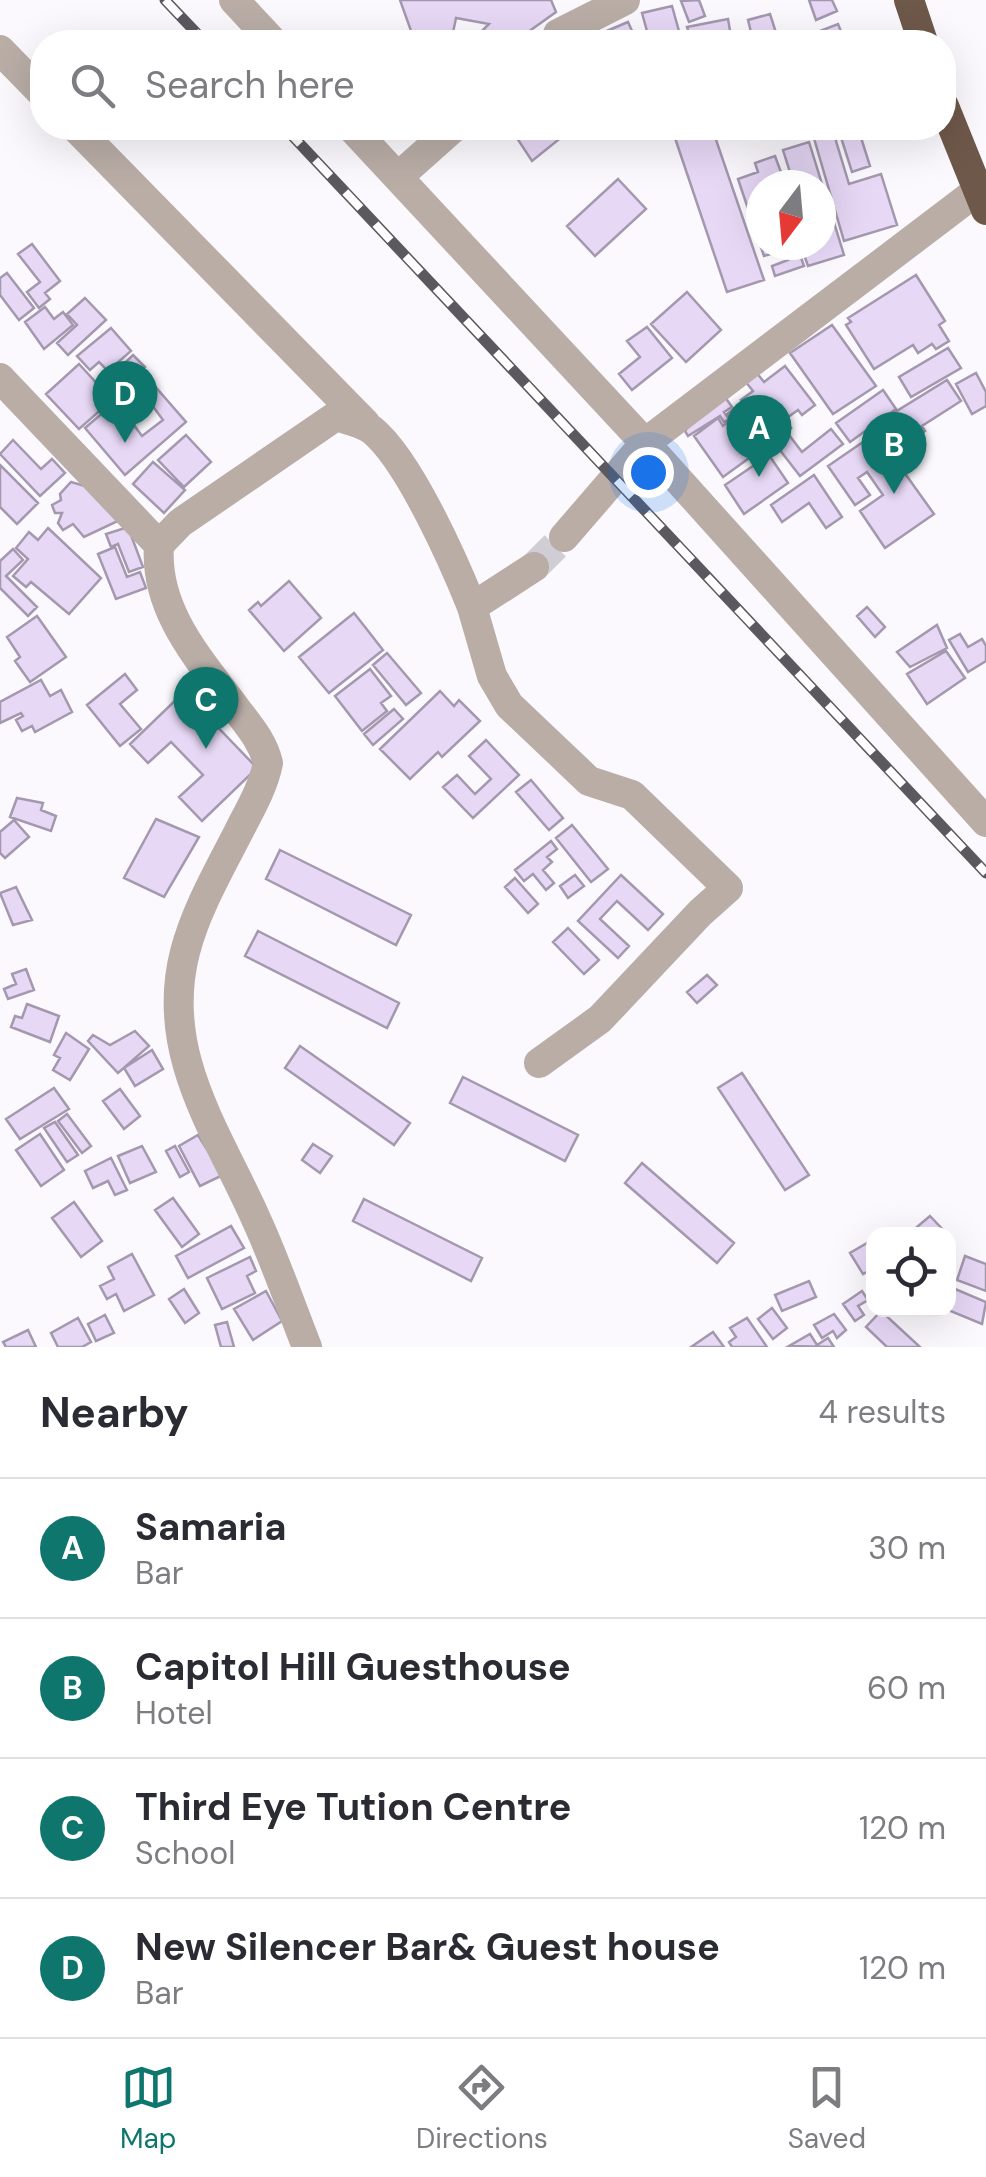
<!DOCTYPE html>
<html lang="en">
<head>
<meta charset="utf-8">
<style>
	body { margin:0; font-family:"DM Sans",sans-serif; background:#f7f7f7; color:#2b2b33 }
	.controls { position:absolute; right:30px; bottom:30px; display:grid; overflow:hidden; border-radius:20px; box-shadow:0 10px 40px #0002 }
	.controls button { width:90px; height:90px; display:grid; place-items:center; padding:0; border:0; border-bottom:2px solid #e1e1e2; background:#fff; color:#2b2b33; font:50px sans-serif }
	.compass { position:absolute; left:746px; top:170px; width:90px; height:90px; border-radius:50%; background:#fff; box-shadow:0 10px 40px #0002; rotate:196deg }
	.you { position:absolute; left:648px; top:472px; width:35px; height:35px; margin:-25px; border:8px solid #fff; border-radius:50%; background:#1a73e8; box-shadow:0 0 0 15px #1a73e833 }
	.badge { display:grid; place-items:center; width:65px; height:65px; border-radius:50%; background:#0f766e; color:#fff; font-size:32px; font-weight:700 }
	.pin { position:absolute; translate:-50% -82px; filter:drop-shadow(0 2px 5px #0008) }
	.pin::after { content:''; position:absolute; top:52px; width:35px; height:30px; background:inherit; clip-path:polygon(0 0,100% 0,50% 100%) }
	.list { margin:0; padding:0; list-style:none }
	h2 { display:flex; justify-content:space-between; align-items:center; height:130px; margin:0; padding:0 40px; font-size:42px }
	h2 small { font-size:32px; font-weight:400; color:#7c7c81 }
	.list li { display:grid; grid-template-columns:65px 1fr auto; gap:30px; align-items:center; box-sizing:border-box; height:140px; padding:0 40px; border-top:2px solid #e1e1e2 }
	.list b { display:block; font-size:38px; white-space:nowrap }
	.list p { margin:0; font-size:32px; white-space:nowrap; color:#7c7c81 }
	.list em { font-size:32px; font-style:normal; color:#7c7c81 }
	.icon { flex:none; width:55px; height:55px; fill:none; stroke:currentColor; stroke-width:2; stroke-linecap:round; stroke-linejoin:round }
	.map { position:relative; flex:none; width:986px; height:1347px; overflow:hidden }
	.search { position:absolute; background:#fff; box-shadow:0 10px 40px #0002; left:30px; right:30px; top:30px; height:110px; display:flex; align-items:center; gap:25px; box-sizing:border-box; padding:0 35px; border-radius:40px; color:#7c7c81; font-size:38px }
	.sheet { height:690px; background:#fff }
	nav { display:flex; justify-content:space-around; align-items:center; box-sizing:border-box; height:140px; border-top:2px solid #e1e1e2; background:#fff; font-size:28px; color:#7c7c81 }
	nav a { display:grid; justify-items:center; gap:5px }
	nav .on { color:#0f766e }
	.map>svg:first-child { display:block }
	.building { fill:#e7d8f6; stroke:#a498af; stroke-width:2.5; fill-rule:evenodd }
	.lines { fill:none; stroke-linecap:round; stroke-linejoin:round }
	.minor-tunnel { stroke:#d0ced4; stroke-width:30; stroke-dasharray:30 15; stroke-linecap:butt }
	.minor { stroke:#b9ada6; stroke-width:30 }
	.highway { stroke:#6e584a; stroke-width:30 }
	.rail-casing { stroke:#5c5860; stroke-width:11 }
	.rail { stroke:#fff; stroke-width:8; stroke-dasharray:22; stroke-linecap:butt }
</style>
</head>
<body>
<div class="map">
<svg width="986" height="1347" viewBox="0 0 986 1347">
	<rect width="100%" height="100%" fill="#fbf9fe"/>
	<path class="building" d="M 400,0 L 551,0 L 556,12 L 514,42 L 471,42 L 489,24 L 456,18 L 451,42 L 415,42 Z
		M 699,0 L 705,16 L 689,22 L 681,1 Z
		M 809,0 L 832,0 L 837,11 L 816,20 Z
		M 672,6 L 682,42 L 650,42 L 642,13 Z
		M 770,14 L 779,42 L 745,42 L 744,39 L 752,36 L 748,20 Z
		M 728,19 L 732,42 L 692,42 L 687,27 Z
		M 628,22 L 637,42 L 598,42 L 595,36 Z
		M 838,24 L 845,41 L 810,42 L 807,36 Z
		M 513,128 L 564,128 L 568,132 L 532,161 L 511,129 Z
		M 696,128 L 712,128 L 764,280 L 727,292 L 674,135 Z
		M 811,128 L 832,128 L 849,184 L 881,174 L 897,225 L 844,241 Z
		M 838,128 L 858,128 L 870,166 L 852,172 Z
		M 809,142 L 844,255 L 808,266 L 801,246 L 821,245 L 824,239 L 821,231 L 821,185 L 794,185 L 783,150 Z
		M 775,156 L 782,175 L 772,179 L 774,185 L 761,185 L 761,245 L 779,245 L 781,251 L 764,256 L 738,179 L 758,172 L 755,163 Z
		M 618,179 L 646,209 L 595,256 L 567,226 Z
		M 32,244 L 60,281 L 45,293 L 50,299 L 39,308 L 27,292 L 40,282 L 18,254 Z
		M 797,246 L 804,266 L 775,276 L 772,266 L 788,260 L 785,251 Z
		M 7,273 L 34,308 L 19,320 L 0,295 L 0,278 Z
		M 916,275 L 945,321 L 939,325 L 949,341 L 936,349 L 932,344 L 918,353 L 913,345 L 874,369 L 846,325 L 851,322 L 848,318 Z
		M 687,292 L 721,330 L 686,362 L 651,324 Z
		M 85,298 L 106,320 L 68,355 L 57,343 L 77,325 L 67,314 Z
		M 45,307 L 54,319 L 63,312 L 73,325 L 44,349 L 25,322 Z
		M 832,325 L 876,386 L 833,414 L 790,353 Z
		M 647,327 L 672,358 L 632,390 L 619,374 L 640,357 L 627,341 Z
		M 111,328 L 131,351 L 108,371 L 99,362 L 90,370 L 77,356 Z
		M 948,348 L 961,368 L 911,397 L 899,377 Z
		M 133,355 L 145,367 L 115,396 L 103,384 Z
		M 79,364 L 112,400 L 79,429 L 46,394 Z
		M 785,366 L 815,405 L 802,415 L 798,410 L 784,420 L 791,428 L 786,431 L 802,452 L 831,429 L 843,444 L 800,476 L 741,400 L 753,391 L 741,376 L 752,367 L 764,382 Z
		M 976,373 L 986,392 L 986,406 L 972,414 L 956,384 Z
		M 146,376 L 186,422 L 125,475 L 85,428 ZM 149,401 L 163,420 L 142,436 L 128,417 Z
		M 947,380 L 961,401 L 922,426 L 925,431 L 909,441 L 892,414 Z
		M 718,387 L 732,407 L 724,412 L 729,419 L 724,422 L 720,416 L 688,436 L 685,431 Z
		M 883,390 L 896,409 L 850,442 L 836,423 Z
		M 735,408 L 763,448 L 723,477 L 694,436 L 718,418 L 723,426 L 731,420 L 727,414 Z
		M 876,433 L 934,514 L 885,548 L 860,511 L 883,495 L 867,472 L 858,478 L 870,495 L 855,505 L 828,466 Z
		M 186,435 L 211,462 L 184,487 L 158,460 Z
		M 13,440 L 41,469 L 52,459 L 65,473 L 40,496 L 0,454 Z
		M 769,455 L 788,483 L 744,514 L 725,485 Z
		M 153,462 L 185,490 L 164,513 L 133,484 Z
		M 0,465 L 38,503 L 17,524 L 0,507 Z
		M 814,475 L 842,517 L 826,528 L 809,503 L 782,522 L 771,505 Z
		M 71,482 L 102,491 L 120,520 L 84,537 L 73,524 L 63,530 L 58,523 L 62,513 L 55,513 L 52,505 L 61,500 L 60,494 Z
		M 128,527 L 143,567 L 129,572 L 118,544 L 111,547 L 106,534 Z
		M 48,528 L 101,578 L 69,614 L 31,582 L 26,587 L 13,576 L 28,559 L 16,548 L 29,532 L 38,540 Z
		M 115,547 L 127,577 L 140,572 L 146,588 L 116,599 L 98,554 Z
		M 13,549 L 23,560 L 6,576 L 37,607 L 28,616 L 0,588 L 0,561 Z
		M 289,581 L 321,618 L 284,651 L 249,610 L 258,602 L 261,606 Z
		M 867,607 L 885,627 L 875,637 L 857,616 Z
		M 354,613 L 383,650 L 329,693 L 299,657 Z
		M 37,616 L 66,657 L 30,682 L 15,661 L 20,657 L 7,637 Z
		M 937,625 L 947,648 L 910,667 L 897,652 Z
		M 960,634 L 968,647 L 982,639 L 986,646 L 986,661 L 968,672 L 949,640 Z
		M 946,651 L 965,678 L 927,704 L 907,674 Z
		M 387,653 L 421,693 L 406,705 L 373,665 Z
		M 370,669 L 391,696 L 381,703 L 387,711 L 362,731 L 335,696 Z
		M 125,674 L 137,690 L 120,704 L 141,729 L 120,746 L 87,705 Z
		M 41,680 L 50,696 L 61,690 L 72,712 L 35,732 L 32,726 L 22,731 L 16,720 L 23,716 L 21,713 L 0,723 L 0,702 Z
		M 440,691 L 454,706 L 459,700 L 480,721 L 442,757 L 438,752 L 410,779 L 380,749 Z
		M 184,692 L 257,768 L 202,821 L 179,797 L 203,775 L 171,742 L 148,763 L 130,744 Z
		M 394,709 L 403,719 L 373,745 L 364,734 Z
		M 486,740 L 519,775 L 473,818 L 443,787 L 457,775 L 475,794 L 491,779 L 469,756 Z
		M 531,780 L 563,818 L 549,830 L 516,792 Z
		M 17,798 L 43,803 L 41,810 L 56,816 L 51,831 L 10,817 Z
		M 156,819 L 199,837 L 164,897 L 124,878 Z
		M 14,820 L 29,837 L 5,858 L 0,853 L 0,832 Z
		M 572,825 L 608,869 L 591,882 L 556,838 Z
		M 551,841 L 557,849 L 547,857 L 552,862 L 543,870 L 554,883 L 546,890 L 533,874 L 524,881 L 515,870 Z
		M 280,850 L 411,915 L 396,945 L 266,879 Z
		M 575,875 L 584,886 L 568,898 L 560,886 Z
		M 621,875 L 663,914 L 648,930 L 617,901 L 600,919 L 629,946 L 618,958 L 578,921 Z
		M 515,878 L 538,904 L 528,913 L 505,887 Z
		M 16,887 L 32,920 L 13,925 L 0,893 Z
		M 568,928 L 599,960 L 584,974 L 553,942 Z
		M 258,931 L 399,1003 L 387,1028 L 245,956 Z
		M 26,969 L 34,990 L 8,999 L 4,989 L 16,984 L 12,974 Z
		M 707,975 L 717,985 L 697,1003 L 687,992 Z
		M 27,1004 L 59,1016 L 50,1042 L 11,1027 L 15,1016 L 22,1018 Z
		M 135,1031 L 149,1046 L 118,1073 L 88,1041 L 93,1035 L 110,1045 Z
		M 66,1033 L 89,1049 L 70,1080 L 53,1070 L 60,1058 L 54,1055 Z
		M 300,1046 L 410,1123 L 394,1145 L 285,1068 Z
		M 152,1050 L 163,1069 L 135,1086 L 124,1068 Z
		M 742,1073 L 809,1175 L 785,1190 L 718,1088 Z
		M 463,1077 L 578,1135 L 565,1161 L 450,1103 Z
		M 54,1088 L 69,1109 L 20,1139 L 6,1119 Z
		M 120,1089 L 140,1116 L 124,1129 L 103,1101 Z
		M 67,1114 L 91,1146 L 82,1153 L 58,1121 Z
		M 55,1122 L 78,1155 L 67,1162 L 44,1128 Z
		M 40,1134 L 64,1170 L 41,1186 L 16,1150 Z
		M 198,1135 L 223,1175 L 200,1186 L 179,1146 Z
		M 313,1144 L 332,1156 L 320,1173 L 302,1160 Z
		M 142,1146 L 156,1172 L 130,1183 L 118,1156 Z
		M 175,1146 L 189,1172 L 180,1177 L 166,1151 Z
		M 111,1158 L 127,1190 L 115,1195 L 108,1181 L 93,1188 L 85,1171 Z
		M 642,1163 L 734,1243 L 717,1263 L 625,1183 Z
		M 173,1198 L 199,1234 L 182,1247 L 155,1210 Z
		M 364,1199 L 482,1258 L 471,1281 L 353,1221 Z
		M 74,1202 L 102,1241 L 81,1257 L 52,1218 Z
		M 930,1216 L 947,1234 L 913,1234 L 911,1232 Z
		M 231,1226 L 244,1248 L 188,1278 L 176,1256 Z
		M 874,1239 L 874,1268 L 863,1274 L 850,1253 Z
		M 132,1254 L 154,1295 L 124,1311 L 116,1294 L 107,1299 L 100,1286 L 114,1279 L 108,1267 Z
		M 965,1256 L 986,1264 L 986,1291 L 957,1280 Z
		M 250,1257 L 256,1271 L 247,1276 L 255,1293 L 222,1309 L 207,1278 Z
		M 809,1281 L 816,1297 L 782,1311 L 775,1295 Z
		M 948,1286 L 986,1302 L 982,1324 L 948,1310 Z
		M 184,1289 L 199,1313 L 185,1323 L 169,1299 Z
		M 266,1291 L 282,1321 L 253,1340 L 234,1309 Z
		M 862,1291 L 868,1300 L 858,1306 L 864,1315 L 855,1321 L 843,1304 Z
		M 772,1308 L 787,1328 L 773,1339 L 758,1319 Z
		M 881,1311 L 920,1347 L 887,1347 L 866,1327 Z
		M 834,1314 L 846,1330 L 837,1338 L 833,1331 L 822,1338 L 814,1325 Z
		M 105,1315 L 114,1333 L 96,1341 L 88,1324 Z
		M 78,1318 L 91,1342 L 82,1347 L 58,1347 L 51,1333 Z
		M 747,1318 L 767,1347 L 732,1347 L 729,1342 L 736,1337 L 730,1328 Z
		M 227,1322 L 234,1347 L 221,1347 L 215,1325 Z
		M 28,1330 L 36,1347 L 6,1347 L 3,1342 Z
		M 713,1332 L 724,1347 L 691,1347 Z
		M 810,1334 L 817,1345 L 828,1338 L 834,1347 L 789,1346 Z"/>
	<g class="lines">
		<path class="minor-tunnel" d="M 534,567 L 564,537"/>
		<path class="minor" d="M 234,0 L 273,42
			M 558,34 L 625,0
			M 0,50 L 42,93
			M 76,128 L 365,423
			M 352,128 L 645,443 L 986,822
			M 398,177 L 453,128
			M 0,378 L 159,545
			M 564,537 L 645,443 L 977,191
			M 472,607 L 492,676 L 509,705 L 589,781 L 632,795 L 728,888 L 700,913 L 600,1019 L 539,1063
			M 307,1347 C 290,1304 275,1260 256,1219 C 217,1131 159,1053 185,952 C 196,910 218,872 238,833 C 249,811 263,788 268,763 C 263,742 250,727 237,710 C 200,660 154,611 159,545 L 180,523 L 336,416 C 348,420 363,423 372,430 C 409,460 454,562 472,607 L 534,567"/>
		<path class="highway" d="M 909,0 L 923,42
			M 944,106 L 986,210"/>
		<defs>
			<path id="rail" d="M 165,0 L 205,42
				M 285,128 L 986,873"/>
		</defs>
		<use href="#rail" class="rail-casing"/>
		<use href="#rail" class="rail"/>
	</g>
</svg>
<div class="controls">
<button><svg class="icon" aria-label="locate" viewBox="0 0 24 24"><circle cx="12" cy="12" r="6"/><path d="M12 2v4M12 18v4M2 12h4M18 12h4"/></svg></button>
</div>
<svg class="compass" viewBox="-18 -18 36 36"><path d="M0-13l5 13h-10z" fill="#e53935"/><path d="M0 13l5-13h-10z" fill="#7c7c81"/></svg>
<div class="you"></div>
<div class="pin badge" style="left:759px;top:477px">A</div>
<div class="pin badge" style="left:894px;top:494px">B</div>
<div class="pin badge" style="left:206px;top:749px">C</div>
<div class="pin badge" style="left:125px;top:443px">D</div>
<div class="search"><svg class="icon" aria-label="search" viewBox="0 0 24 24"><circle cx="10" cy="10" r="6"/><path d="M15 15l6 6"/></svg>Search here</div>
</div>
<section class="sheet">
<h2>Nearby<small>4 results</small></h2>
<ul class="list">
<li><span class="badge">A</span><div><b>Samaria</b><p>Bar</p></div><em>30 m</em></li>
<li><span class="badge">B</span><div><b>Capitol Hill Guesthouse</b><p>Hotel</p></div><em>60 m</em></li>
<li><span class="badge">C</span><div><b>Third Eye Tution Centre</b><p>School</p></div><em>120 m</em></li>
<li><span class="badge">D</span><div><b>New Silencer Bar&amp; Guest house</b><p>Bar</p></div><em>120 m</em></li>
</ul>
</section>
<nav>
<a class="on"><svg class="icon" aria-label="map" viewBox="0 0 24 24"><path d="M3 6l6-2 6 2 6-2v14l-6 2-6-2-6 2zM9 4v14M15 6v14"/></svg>Map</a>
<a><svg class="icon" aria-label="directions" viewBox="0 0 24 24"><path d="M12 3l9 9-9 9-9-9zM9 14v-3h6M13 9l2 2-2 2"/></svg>Directions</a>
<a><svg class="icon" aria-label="saved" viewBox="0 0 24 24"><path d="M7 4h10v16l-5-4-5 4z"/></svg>Saved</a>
</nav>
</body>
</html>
